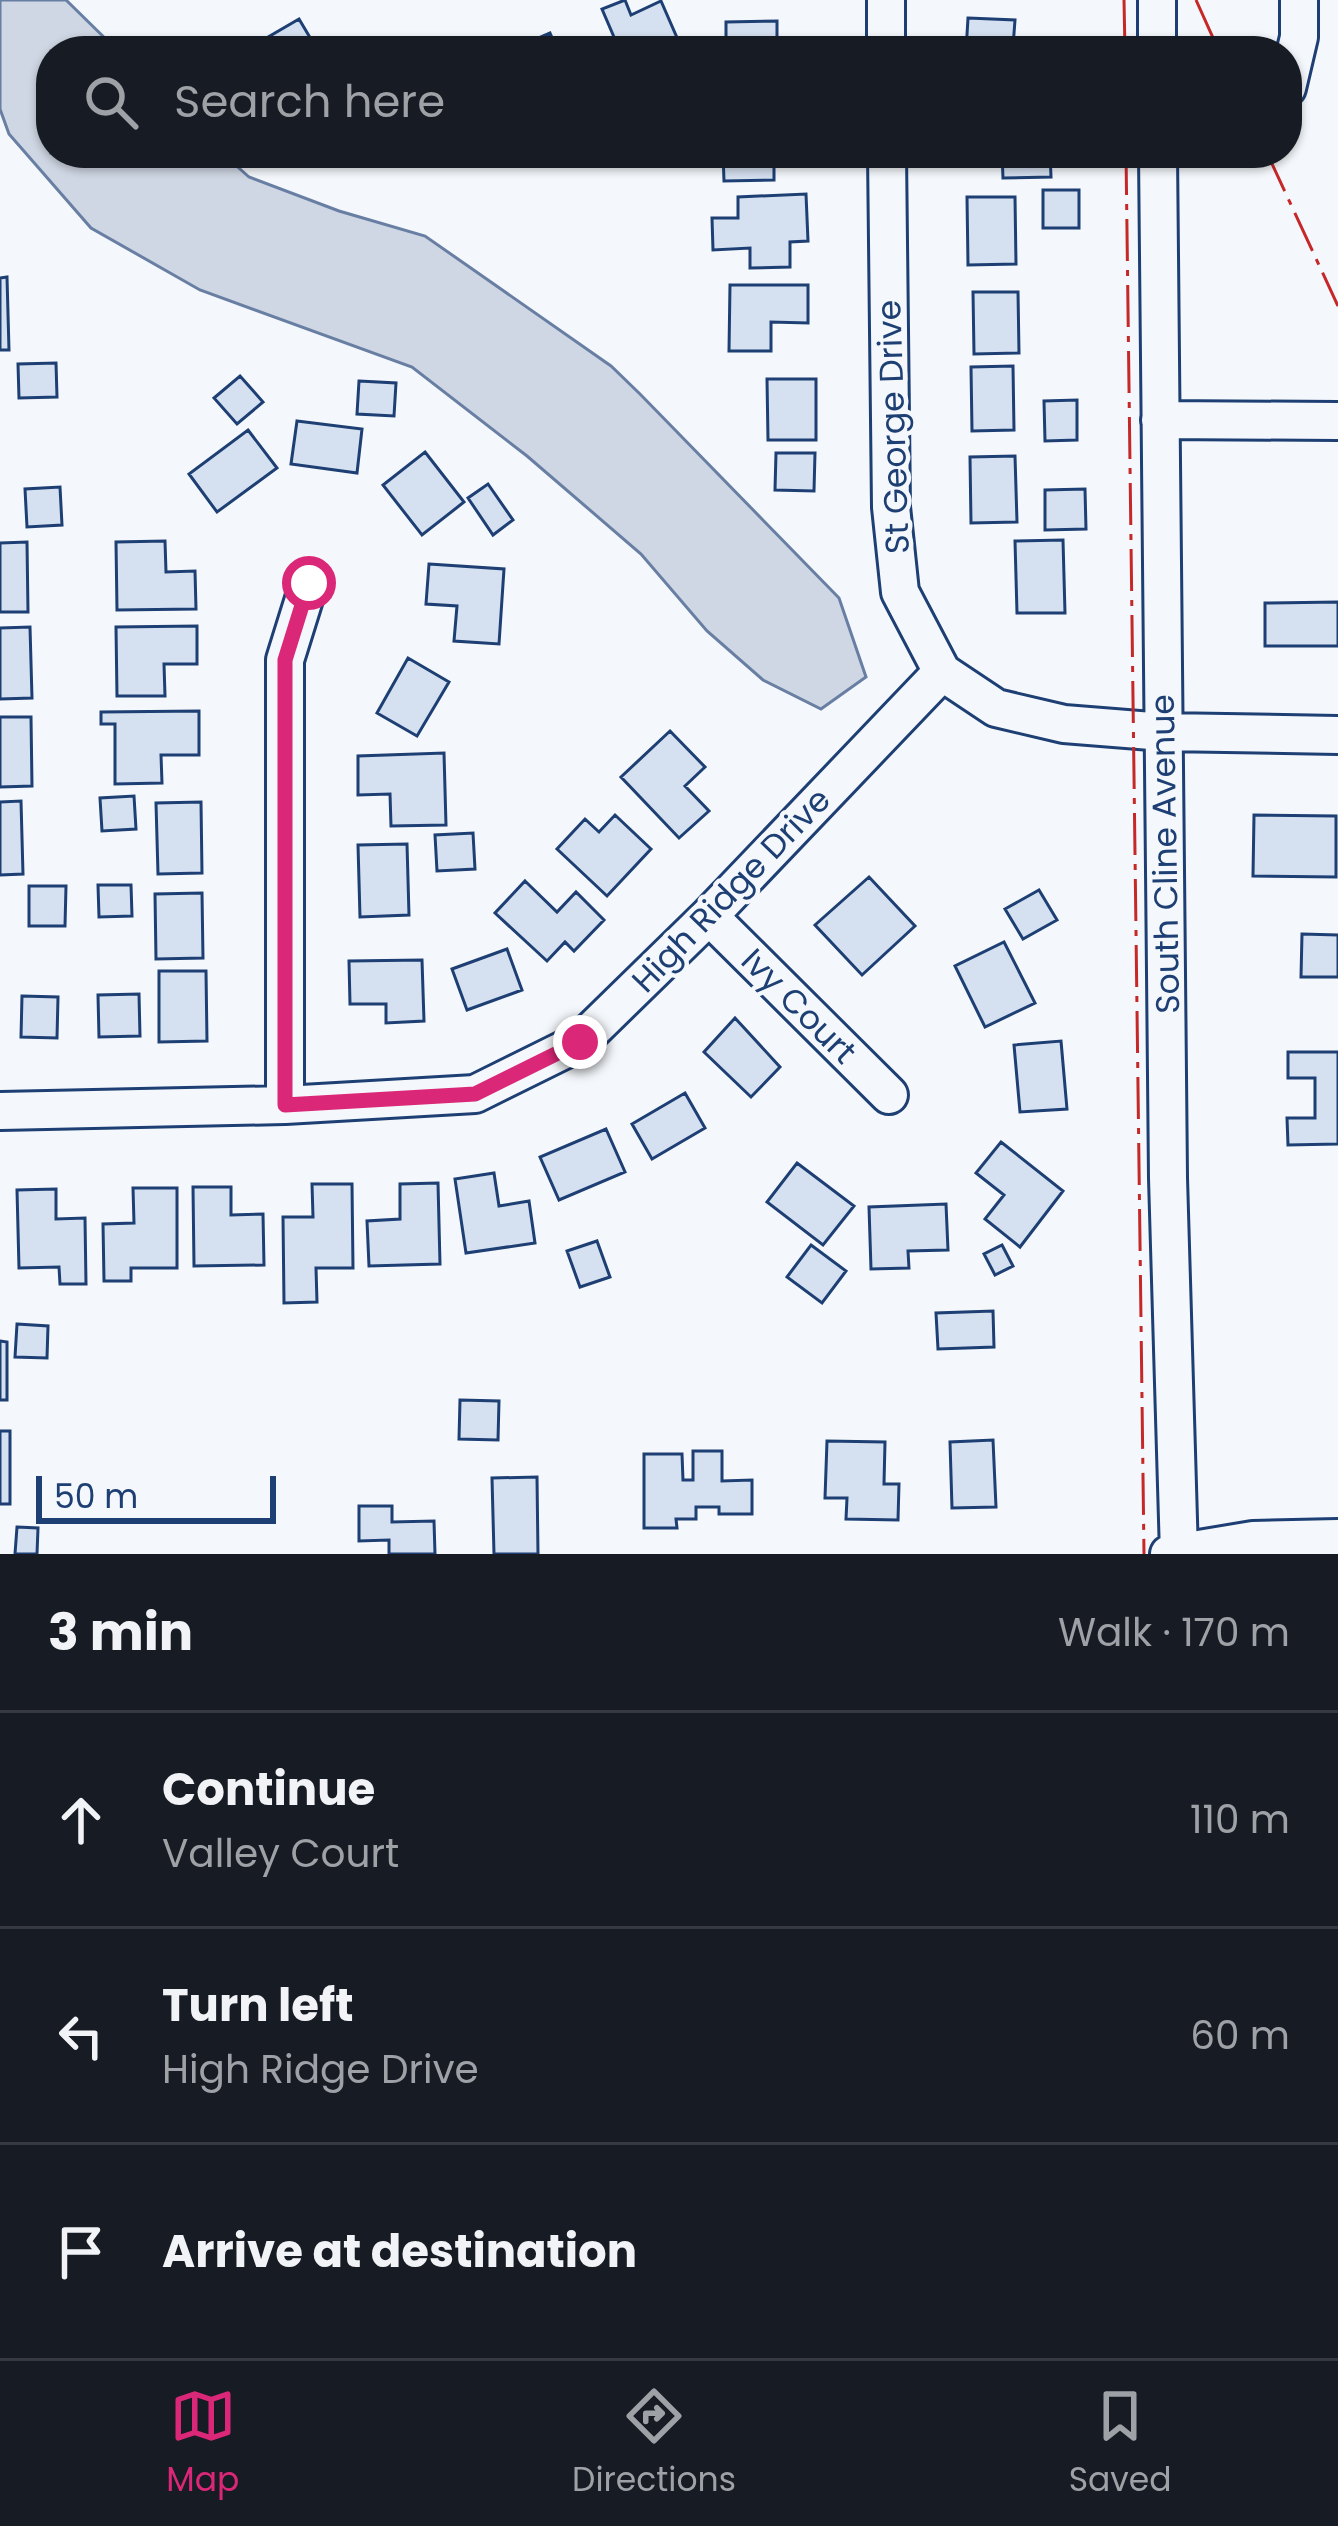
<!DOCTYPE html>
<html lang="en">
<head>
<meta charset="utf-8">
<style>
	body { margin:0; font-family:Poppins,sans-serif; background:#20242c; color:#f1f3f6 }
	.scale { position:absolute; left:36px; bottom:30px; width:240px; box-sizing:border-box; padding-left:12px; border:6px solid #1d3f73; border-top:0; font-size:33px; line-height:42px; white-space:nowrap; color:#1d3f73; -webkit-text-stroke:9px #f4f7fb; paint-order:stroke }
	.stop { position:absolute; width:36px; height:36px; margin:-27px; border:9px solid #db2777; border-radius:50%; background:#fff }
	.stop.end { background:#db2777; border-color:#fff; box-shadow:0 3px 12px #0008 }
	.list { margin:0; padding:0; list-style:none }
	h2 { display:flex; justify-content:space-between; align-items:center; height:156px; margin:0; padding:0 48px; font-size:51px }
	h2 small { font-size:39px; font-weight:400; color:#9ea1a6 }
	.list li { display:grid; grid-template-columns:78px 1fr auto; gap:36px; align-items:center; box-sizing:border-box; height:216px; padding:0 48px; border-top:3px solid #363941 }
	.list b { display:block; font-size:45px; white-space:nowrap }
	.list p { margin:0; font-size:39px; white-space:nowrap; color:#9ea1a6 }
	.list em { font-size:39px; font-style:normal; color:#9ea1a6 }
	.icon { flex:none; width:66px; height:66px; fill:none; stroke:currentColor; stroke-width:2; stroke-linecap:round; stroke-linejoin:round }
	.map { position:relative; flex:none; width:1338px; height:1554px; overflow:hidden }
	.search { position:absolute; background:#171b24; box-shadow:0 3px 9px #0004; left:36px; right:36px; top:36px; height:132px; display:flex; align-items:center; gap:30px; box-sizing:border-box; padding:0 42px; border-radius:48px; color:#9ea1a6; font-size:45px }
	.sheet { height:804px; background:#171b24 }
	nav { display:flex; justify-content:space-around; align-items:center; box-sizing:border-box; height:168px; border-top:3px solid #363941; background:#171b24; font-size:33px; color:#9ea1a6 }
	nav a { display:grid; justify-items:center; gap:6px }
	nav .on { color:#db2777 }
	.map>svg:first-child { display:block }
	.water { fill:#cfd7e4; stroke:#687fa3; stroke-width:3 }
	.building { fill:#d5e0f0; stroke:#1d3f73; stroke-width:3 }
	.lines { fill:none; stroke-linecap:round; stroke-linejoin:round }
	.minor-casing { stroke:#1d3f73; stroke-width:42 }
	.minor { stroke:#f4f7fb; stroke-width:36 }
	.power { stroke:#c62828; stroke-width:3; stroke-dasharray:42 9 6 9; stroke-linecap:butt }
	.route { stroke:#db2777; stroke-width:15 }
	.labels { text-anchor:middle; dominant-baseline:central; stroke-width:9; stroke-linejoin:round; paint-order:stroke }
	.street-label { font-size:33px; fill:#1d3f73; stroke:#f4f7fb }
</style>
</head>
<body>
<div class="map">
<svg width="1338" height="1554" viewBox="0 0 1338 1554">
	<rect width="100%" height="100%" fill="#f4f7fb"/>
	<path class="water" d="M 0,0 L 66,0 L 118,51 L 51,51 L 51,153 L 222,153 L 249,177 L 339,211 L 425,236 L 611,366 L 640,394 L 839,598 L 866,677 L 821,709 L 763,680 L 707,631 L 641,554 L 527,456 L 412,367 L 200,290 L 91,228 L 9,134 L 0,109 Z"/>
	<path class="building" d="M 625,0 L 631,15 L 661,1 L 678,40 L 652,51 L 620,51 L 602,9 Z
		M 968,18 L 1015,20 L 1013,47 L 1035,51 L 966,51 Z
		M 299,19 L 318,51 L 244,51 Z
		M 777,21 L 777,51 L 726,51 L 726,22 Z
		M 550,33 L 558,51 L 514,51 L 513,49 Z
		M 334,153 L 401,153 L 398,166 Z
		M 443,153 L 519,153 L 520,156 L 444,165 Z
		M 723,153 L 774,153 L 774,180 L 724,181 Z
		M 1002,153 L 1050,153 L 1051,177 L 1003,178 Z
		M 1043,190 L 1079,190 L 1079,228 L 1043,228 Z
		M 806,194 L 808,241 L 790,242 L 790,267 L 750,268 L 750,248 L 713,250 L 712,218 L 738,218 L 738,197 Z
		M 967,197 L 1015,197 L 1016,264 L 968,265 Z
		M 7,277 L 9,350 L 0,350 L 0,278 Z
		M 730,285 L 808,285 L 808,323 L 771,322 L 771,351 L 729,351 Z
		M 973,292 L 1018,292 L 1019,353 L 974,354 Z
		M 56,363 L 57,397 L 19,398 L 18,364 Z
		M 1013,366 L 1014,430 L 972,431 L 971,367 Z
		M 240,376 L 263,402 L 237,424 L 214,398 Z
		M 767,379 L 816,379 L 816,440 L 768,440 Z
		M 359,381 L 396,383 L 394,416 L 357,414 Z
		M 1077,400 L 1077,440 L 1045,441 L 1044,401 Z
		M 297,421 L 362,429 L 357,473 L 291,464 Z
		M 248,430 L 277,468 L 217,512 L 189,474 Z
		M 425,452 L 464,502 L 422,535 L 383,485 Z
		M 776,453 L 815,453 L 814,491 L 775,490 Z
		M 1015,456 L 1017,522 L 971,523 L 970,457 Z
		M 488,484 L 513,520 L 493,535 L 468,498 Z
		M 60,487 L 62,525 L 27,527 L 25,489 Z
		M 1085,489 L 1086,529 L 1045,530 L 1045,490 Z
		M 1063,540 L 1065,613 L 1017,613 L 1015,541 Z
		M 165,541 L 166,572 L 195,571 L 196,609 L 117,610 L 116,542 Z
		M 27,542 L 28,612 L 0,612 L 0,543 Z
		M 429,564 L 504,569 L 499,644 L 454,641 L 457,606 L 426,604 Z
		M 1338,602 L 1338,646 L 1265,646 L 1265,603 Z
		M 197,626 L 197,664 L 164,664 L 165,696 L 117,696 L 116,627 Z
		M 30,627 L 32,698 L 0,699 L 0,628 Z
		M 408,658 L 449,682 L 417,736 L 377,713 Z
		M 199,711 L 199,755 L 161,755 L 162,783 L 115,784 L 115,724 L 101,724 L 101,712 Z
		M 0,717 L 31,717 L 32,786 L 0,787 Z
		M 670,731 L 705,767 L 685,786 L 709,811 L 679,838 L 621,777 Z
		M 444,753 L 446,825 L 391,826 L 390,794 L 358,795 L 358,756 Z
		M 134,796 L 136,829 L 102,831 L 100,798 Z
		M 21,801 L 23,874 L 0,875 L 0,802 Z
		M 201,802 L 202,873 L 158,874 L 156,803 Z
		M 615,815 L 651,849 L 607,896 L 557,849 L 585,819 L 599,832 Z
		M 1254,815 L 1336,816 L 1336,877 L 1253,876 Z
		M 473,833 L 475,869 L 437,871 L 435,835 Z
		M 407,844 L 409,915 L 360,917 L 358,845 Z
		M 869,877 L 915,926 L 862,975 L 815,925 Z
		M 525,881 L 557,912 L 576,892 L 604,920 L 574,951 L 565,942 L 547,961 L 495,913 Z
		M 98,885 L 131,885 L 132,916 L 99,917 Z
		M 29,886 L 66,886 L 65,926 L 29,926 Z
		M 1039,890 L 1057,920 L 1023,939 L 1005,909 Z
		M 202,893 L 203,958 L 156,959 L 155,894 Z
		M 1302,934 L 1338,935 L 1338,977 L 1301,977 Z
		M 1004,942 L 1035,1003 L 985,1027 L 955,966 Z
		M 507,949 L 522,990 L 467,1010 L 452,969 Z
		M 422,960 L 424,1021 L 386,1023 L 386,1004 L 350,1004 L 349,961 Z
		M 159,971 L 206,971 L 207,1041 L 159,1042 Z
		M 139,994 L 140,1036 L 99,1037 L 98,995 Z
		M 22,996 L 58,997 L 57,1038 L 21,1037 Z
		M 735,1018 L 780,1067 L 751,1097 L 704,1052 Z
		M 1061,1041 L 1067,1109 L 1020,1112 L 1014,1045 Z
		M 1288,1052 L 1338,1052 L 1338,1144 L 1288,1145 L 1287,1118 L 1315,1118 L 1315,1078 L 1288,1078 Z
		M 685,1093 L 705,1128 L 652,1159 L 632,1124 Z
		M 606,1129 L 625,1172 L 559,1200 L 540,1157 Z
		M 1001,1142 L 1063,1191 L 1020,1247 L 985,1219 L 1004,1195 L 976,1173 Z
		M 797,1163 L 854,1206 L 823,1245 L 767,1202 Z
		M 494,1173 L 499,1206 L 529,1201 L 535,1243 L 466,1253 L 455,1179 Z
		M 438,1183 L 440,1264 L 369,1266 L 367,1221 L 400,1219 L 400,1184 Z
		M 312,1184 L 352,1184 L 353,1268 L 316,1268 L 317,1302 L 284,1303 L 283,1217 L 313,1217 Z
		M 193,1187 L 231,1187 L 231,1215 L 263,1214 L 264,1265 L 194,1266 Z
		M 133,1188 L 177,1188 L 177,1268 L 131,1268 L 131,1281 L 104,1281 L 103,1224 L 134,1223 Z
		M 56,1189 L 56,1219 L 85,1218 L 86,1284 L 60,1284 L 59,1267 L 19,1268 L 17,1190 Z
		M 946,1204 L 948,1250 L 908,1251 L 909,1268 L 871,1269 L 869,1207 Z
		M 597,1241 L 610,1277 L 580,1287 L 567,1251 Z
		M 811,1245 L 846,1271 L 822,1303 L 787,1277 Z
		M 1002,1245 L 1013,1266 L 995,1275 L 984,1254 Z
		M 993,1311 L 994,1347 L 938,1349 L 936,1313 Z
		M 17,1324 L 48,1326 L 47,1358 L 15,1357 Z
		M 0,1341 L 7,1342 L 7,1400 L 0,1400 Z
		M 460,1400 L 499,1401 L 498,1440 L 459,1439 Z
		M 0,1431 L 10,1431 L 10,1504 L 0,1504 Z
		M 993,1440 L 996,1507 L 952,1508 L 950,1442 Z
		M 827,1441 L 885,1442 L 884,1484 L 899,1484 L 898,1520 L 846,1519 L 847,1498 L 825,1498 Z
		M 693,1451 L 722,1451 L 722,1481 L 752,1480 L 752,1514 L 719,1514 L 719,1507 L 696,1507 L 696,1519 L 676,1519 L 677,1528 L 644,1528 L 644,1454 L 682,1454 L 683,1480 L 693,1480 Z
		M 537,1477 L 538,1554 L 494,1554 L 492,1478 Z
		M 359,1506 L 392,1506 L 392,1522 L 434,1521 L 435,1554 L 389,1554 L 389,1540 L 359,1541 Z
		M 17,1527 L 38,1528 L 37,1554 L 15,1554 Z"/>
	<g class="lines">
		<defs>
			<path id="minor" d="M 886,0 L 886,51
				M 1157,0 L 1157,51
				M 1287,88 L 1299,37 L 1299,0
				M 887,153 L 891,507 L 900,592 L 942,672 L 996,708 L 1064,724 L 1164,732 L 1338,735
				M 1158,153 L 1168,1178 L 1179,1554
				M 1160,420 L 1338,421
				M 709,916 L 889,1095
				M 285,1105 L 285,660 L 309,583
				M 0,1111 L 285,1105 L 475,1094 L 580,1042 L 709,916 L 942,672
				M 1169,1554 L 1253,1540 L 1338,1538"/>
		</defs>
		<use href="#minor" class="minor-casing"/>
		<use href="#minor" class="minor"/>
		<path class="power" d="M 1124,0 L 1125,51
			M 1196,0 L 1219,51
			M 1126,153 L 1144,1554
			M 1267,153 L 1338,306"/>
	</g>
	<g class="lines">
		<path class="route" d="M 309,583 L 285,660 L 285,1105 L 475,1094 L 580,1042"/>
	</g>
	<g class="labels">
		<g class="street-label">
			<text transform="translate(893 427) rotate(-92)">St George Drive</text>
			<text transform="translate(1165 854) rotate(-91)">South Cline Avenue</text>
			<text transform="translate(731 890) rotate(-46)">High Ridge Drive</text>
			<text transform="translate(799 1006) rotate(45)">Ivy Court</text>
		</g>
	</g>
</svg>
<div class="scale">50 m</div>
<div class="stop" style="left:309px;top:583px"></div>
<div class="stop end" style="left:580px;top:1042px"></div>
<div class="search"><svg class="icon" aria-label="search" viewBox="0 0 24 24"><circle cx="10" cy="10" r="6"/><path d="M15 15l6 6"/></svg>Search here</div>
</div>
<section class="sheet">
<h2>3 min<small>Walk · 170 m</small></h2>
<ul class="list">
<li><svg class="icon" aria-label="ahead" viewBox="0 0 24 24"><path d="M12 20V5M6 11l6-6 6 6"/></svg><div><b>Continue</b><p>Valley Court</p></div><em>110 m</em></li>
<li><svg class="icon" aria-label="left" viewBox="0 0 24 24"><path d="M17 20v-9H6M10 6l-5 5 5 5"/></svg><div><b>Turn left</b><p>High Ridge Drive</p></div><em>60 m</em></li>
<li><svg class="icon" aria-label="arrive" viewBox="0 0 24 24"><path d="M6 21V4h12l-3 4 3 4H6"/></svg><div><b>Arrive at destination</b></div></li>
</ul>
</section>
<nav>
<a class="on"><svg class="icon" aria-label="map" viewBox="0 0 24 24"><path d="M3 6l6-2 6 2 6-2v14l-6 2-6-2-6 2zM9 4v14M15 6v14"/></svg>Map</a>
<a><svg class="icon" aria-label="directions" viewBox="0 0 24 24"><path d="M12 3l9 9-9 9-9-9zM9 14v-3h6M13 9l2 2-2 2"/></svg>Directions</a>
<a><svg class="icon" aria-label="saved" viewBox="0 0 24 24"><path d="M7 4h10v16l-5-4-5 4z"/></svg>Saved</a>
</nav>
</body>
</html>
